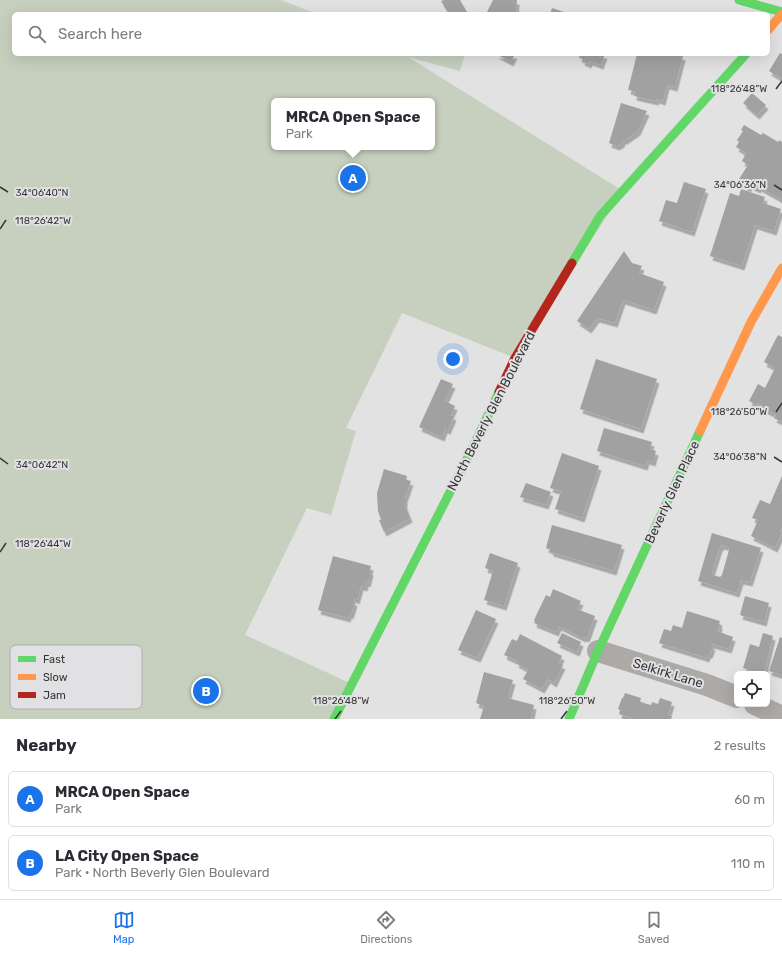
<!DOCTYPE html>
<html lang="en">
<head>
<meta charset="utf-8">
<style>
	body { margin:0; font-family:Rubik,sans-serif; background:#f2f2f3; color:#2b2b33 }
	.controls { position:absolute; right:12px; bottom:12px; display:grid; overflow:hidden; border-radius:6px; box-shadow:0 4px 16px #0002 }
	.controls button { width:36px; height:36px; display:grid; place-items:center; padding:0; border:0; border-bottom:1px solid #e1e1e2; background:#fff; color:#2b2b33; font:20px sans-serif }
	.you { position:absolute; left:453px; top:359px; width:14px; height:14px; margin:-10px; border:3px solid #fff; border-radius:50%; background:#1a73e8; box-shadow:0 0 0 6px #1a73e833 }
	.badge { display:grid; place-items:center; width:26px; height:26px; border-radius:50%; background:#1a73e8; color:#fff; font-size:13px; font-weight:700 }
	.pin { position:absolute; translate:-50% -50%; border:2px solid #fff; box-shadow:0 1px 4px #0006 }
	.popup { position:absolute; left:271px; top:98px; width:164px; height:52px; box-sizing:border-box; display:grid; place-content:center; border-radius:6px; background:#fff; filter:drop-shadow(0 1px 3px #0005); font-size:13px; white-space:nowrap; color:#7c7c81 }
	.popup b { font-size:15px; color:#2b2b33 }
	.popup::after { content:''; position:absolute; left:50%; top:100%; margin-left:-8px; border:8px solid transparent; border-top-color:#fff }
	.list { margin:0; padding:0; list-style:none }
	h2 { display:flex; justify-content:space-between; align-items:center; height:52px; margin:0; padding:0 16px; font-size:17px }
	h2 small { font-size:13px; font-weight:400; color:#7c7c81 }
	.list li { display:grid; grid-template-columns:26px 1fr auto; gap:12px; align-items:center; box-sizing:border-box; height:56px; margin:0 8px 8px; padding:0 8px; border:1px solid #e1e1e2; border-radius:6px }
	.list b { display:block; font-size:15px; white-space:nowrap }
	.list p { margin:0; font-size:13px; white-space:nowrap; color:#7c7c81 }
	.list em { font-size:13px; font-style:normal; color:#7c7c81 }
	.icon { flex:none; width:22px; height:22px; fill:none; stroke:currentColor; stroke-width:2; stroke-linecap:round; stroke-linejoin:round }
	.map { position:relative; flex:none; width:782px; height:719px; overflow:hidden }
	.search { position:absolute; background:#fff; box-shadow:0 4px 16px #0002; left:12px; right:12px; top:12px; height:44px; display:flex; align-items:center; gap:10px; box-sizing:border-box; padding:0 14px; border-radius:6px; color:#7c7c81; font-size:15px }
	.sheet { height:180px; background:#fff }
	nav { display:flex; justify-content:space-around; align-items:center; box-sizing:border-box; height:56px; border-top:1px solid #e1e1e2; background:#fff; font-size:11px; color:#7c7c81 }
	nav a { display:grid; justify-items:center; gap:2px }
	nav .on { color:#1a73e8 }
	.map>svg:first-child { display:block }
	.green { fill:#c7d0bf; fill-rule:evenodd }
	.building { fill:#a1a1a1; fill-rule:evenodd; filter:url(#shadow) }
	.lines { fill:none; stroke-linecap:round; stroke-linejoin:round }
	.street { stroke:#ada9a6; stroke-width:22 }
	.fast { stroke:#63d668; stroke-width:9 }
	.slow { stroke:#ff974d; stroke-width:9 }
	.jam { stroke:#b3261e; stroke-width:9 }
	.ticks { fill:none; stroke:#363637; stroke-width:1.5 }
	.labels { text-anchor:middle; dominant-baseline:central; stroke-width:4; stroke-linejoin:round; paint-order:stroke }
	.street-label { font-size:13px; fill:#363637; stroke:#e1e1e3 }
	.key { fill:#e1e1e3; stroke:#aeaeaf; stroke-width:1 }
	.key-label { font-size:11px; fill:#363637 }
	.ticks-label { font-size:10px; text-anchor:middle; fill:#363637; stroke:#e1e1e3; stroke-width:4; stroke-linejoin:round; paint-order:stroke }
</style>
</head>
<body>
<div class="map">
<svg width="782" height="719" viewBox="0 0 782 719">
	<defs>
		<filter id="shadow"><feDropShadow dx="2.5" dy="4.5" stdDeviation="0" flood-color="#0004"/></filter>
	</defs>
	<rect width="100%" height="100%" fill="#e2e2e2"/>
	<path class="green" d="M 0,0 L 281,0 L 317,14 L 14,14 L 14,54 L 465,54 L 460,71 L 408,57 L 623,191 L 515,358 L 402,313 L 346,428 L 356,431 L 331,515 L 307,508 L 245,635 L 352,684 L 334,719 L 0,719 ZM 274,101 L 432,101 L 432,147 L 274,147 Z"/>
	<path class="building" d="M 444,0 L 460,0 L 468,14 L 449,14 L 441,1 Z
		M 493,0 L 517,0 L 516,13 L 515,14 L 486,14 Z
		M 552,8 L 570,14 L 550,14 Z
		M 780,53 L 782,54 L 782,79 L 769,71 Z
		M 496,54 L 515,54 L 511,62 Z
		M 580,54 L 605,54 L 601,65 L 590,61 L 589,64 L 582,61 L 583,59 L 579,58 Z
		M 637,54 L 656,55 L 656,54 L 678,54 L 683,56 L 675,87 L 667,85 L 663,101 L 657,99 L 656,101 L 634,96 L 635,91 L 628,90 Z
		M 752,93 L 766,105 L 757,115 L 743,103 Z
		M 621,103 L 647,111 L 638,131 L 625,140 L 623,140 L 622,143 L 617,146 L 609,143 Z
		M 744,125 L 761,135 L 763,133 L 778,142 L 779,140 L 782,142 L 782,200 L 759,187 L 758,189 L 750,185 L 748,188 L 740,183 L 741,180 L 739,179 L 748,165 L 742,161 L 746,153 L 736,147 L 739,142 L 737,140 L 743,131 L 741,130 Z
		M 684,182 L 706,189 L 692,232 L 659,221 L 666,200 L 677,203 Z
		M 741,189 L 765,197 L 763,203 L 781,209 L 774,231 L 755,225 L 742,266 L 710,256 L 730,193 L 739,196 Z
		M 624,251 L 632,263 L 642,266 L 639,273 L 664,282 L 654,310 L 623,300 L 615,323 L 597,318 L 589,329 L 577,321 Z
		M 778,335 L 782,337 L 782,422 L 774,418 L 776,415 L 762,408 L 763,406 L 757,403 L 756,405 L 749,401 L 758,384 L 765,388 L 775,368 L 764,362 Z
		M 596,359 L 657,379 L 641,429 L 580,409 Z
		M 441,379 L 453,384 L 445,401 L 455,406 L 451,415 L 454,416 L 448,430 L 445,429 L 442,437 L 419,427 Z
		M 604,428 L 652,442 L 650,449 L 656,451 L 653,462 L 647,460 L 645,466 L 597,451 Z
		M 562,453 L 599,466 L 582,518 L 555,509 L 561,491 L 550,488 Z
		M 384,469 L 407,476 L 406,480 L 411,481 L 405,498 L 405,505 L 410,518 L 384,532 L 379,520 L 381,520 L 378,511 L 377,493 Z
		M 782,476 L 782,527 L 780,531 L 782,533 L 775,548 L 751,536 L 758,520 L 752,518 L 760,500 L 770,504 Z
		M 526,483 L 551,492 L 546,505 L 520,497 Z
		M 552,525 L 622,545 L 614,571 L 551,552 L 551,550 L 546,548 Z
		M 712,533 L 761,548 L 750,582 L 741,580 L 737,593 L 698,581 ZM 722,545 L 728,547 L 729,550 L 722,575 L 720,577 L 713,575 L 712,572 L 720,547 Z
		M 490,553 L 518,563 L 504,606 L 484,600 L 493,571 L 485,568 Z
		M 333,556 L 371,566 L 370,570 L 371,571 L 368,583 L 366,582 L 365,587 L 361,586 L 357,600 L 353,598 L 353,601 L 355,602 L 351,615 L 349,614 L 348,618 L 318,610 Z
		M 553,589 L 581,601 L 577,609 L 595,616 L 587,638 L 584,637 L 583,638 L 559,626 L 556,632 L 534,623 L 535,621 L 534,620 L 546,595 L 550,597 Z
		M 745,596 L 769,603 L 764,622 L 740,615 Z
		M 476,610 L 496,619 L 478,658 L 458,650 Z
		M 687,611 L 720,621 L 719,624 L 720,624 L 719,630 L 717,629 L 717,631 L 733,637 L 729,649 L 712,644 L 711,646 L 713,646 L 710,654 L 708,654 L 707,658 L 659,643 L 664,629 L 671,631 L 673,625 L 682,628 Z
		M 562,633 L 581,642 L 577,652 L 557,643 Z
		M 763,633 L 773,636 L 764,674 L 743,668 L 750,644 L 759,647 Z
		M 520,634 L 562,656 L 559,663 L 563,665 L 554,683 L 548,679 L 542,689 L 523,679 L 528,670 L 516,663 L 517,661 L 504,655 L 512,639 L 517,641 Z
		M 780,637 L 782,638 L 782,675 L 769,671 Z
		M 484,672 L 513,680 L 508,698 L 534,705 L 531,719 L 480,719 L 484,706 L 476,703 Z
		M 625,693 L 641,698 L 640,702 L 651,705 L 652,702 L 658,704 L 660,698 L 672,702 L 668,715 L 672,716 L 671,719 L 634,719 L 619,714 L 620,710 L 618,709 L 622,698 L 623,698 Z"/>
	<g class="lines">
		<path class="street" d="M 598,651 L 707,685 L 737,697
			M 755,704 L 782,717"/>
		<path class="fast" d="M 739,0 L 782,12
			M 572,263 L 600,216 L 746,54
			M 334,719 L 472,449 L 499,392
			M 569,719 L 598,651 L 700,431"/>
		<path class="slow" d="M 768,30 L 782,14
			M 700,431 L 751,322 L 782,268"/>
		<path class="jam" d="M 499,392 L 515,358 L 572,263"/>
	</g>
	<path class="ticks" d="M 776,89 L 782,81M 774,185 L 782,190M 0,187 L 8,192M 0,229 L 6,220M 776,412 L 782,403M 774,457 L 782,462M 0,458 L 8,464M 0,552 L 6,543M 335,719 L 341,711M 561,719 L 567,711"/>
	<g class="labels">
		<g class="street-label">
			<text transform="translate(491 411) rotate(-63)">North Beverly Glen Boulevard</text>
			<text transform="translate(672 492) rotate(-65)">Beverly Glen Place</text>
			<text transform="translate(668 673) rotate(17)">Selkirk Lane</text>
		</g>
	</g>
	<rect x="10" y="645" width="132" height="64" rx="6" class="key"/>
	<rect x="18" y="656" width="18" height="6" fill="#63d668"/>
	<rect x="18" y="674" width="18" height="6" fill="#ff974d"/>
	<rect x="18" y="692" width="18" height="6" fill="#b3261e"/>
	<g class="key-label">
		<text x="43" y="663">Fast</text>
		<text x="43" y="681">Slow</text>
		<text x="43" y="699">Jam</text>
	</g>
	<g class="ticks-label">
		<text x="739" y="92">118°26'48"W</text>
		<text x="740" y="188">34°06'36"N</text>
		<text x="42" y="196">34°06'40"N</text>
		<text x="43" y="224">118°26'42"W</text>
		<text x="739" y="415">118°26'50"W</text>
		<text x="740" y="460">34°06'38"N</text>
		<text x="42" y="468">34°06'42"N</text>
		<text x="43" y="547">118°26'44"W</text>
		<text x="341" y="704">118°26'48"W</text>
		<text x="567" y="704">118°26'50"W</text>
	</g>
</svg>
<div class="controls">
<button><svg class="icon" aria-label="locate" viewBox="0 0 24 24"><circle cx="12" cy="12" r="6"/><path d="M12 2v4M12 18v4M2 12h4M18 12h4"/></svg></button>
</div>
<div class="you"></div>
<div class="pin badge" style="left:353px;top:178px">A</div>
<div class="popup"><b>MRCA Open Space</b>Park</div>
<div class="pin badge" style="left:206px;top:691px">B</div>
<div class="search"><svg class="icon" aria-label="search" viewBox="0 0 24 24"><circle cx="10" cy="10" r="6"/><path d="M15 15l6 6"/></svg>Search here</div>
</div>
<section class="sheet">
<h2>Nearby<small>2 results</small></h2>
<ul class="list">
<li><span class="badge">A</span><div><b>MRCA Open Space</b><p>Park</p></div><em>60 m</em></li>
<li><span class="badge">B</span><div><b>LA City Open Space</b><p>Park · North Beverly Glen Boulevard</p></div><em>110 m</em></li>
</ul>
</section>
<nav>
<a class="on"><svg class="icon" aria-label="map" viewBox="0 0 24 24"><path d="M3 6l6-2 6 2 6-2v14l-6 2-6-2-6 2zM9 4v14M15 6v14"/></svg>Map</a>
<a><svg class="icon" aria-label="directions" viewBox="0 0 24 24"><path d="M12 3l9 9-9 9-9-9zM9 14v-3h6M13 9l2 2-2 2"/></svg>Directions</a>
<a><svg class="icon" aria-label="saved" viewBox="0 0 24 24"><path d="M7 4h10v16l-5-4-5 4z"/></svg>Saved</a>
</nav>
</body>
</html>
